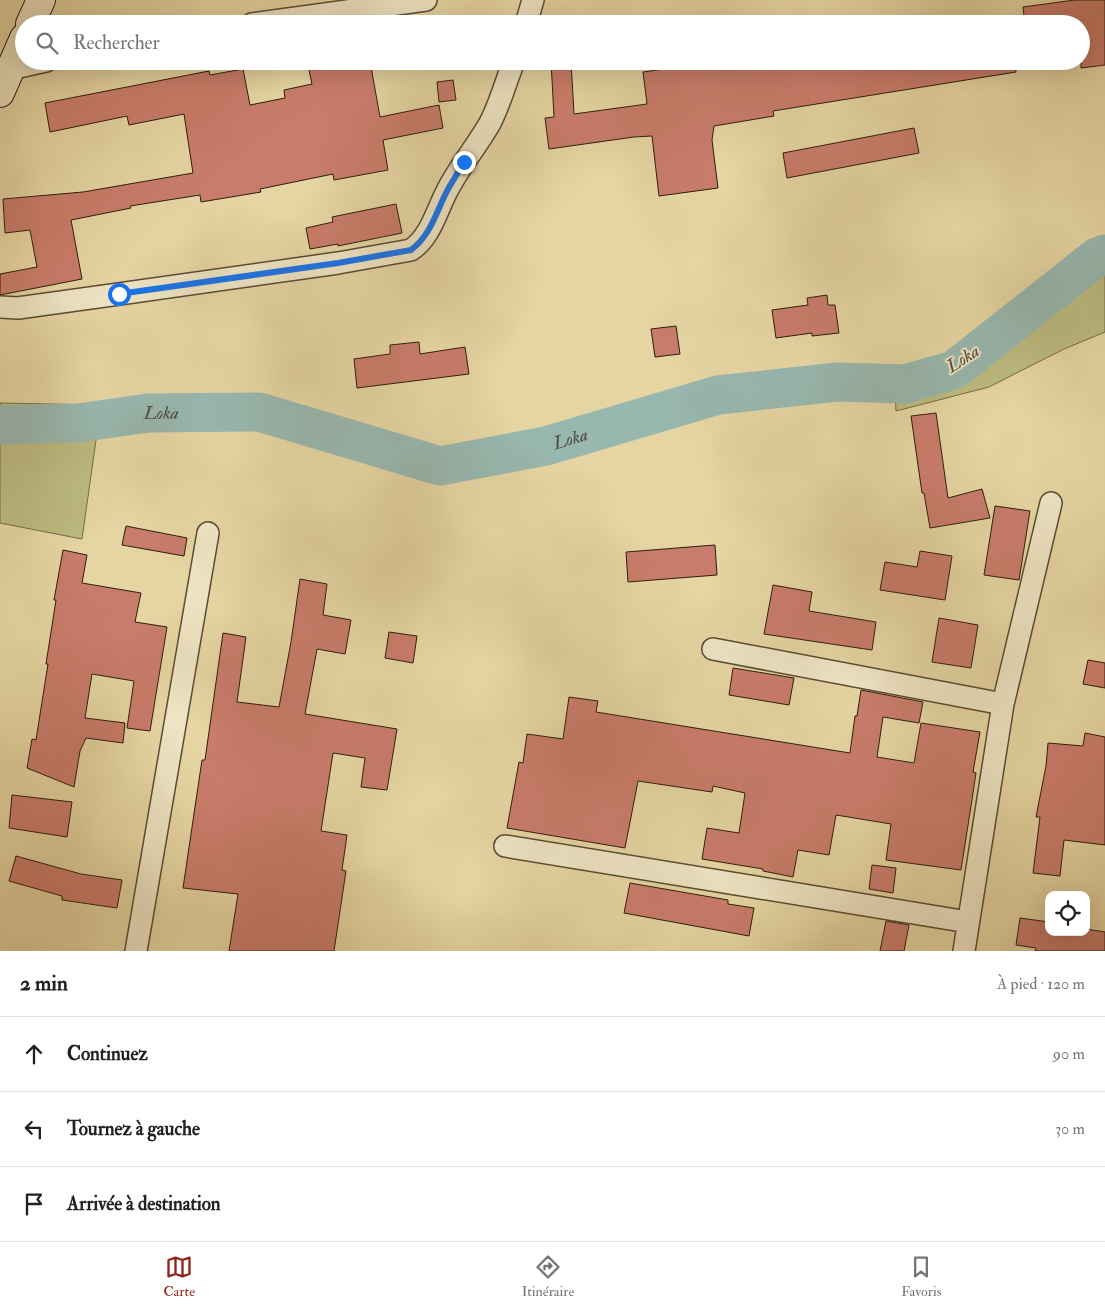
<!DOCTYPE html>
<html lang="fr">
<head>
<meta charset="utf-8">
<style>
	body { margin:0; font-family:"IM FELL Double Pica",serif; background:#f6f6f6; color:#202124 }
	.controls { position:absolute; right:15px; bottom:15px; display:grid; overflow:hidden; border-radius:10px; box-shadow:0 5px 20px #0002 }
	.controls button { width:45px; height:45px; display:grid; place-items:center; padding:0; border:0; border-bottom:1px solid #e0e0e0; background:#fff; color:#202124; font:25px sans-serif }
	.stop { position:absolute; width:15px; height:15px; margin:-11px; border:4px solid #1a73e8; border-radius:50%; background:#fff }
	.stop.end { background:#1a73e8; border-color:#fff; box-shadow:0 1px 5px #0008 }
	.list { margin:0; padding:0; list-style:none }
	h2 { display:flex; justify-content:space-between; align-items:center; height:65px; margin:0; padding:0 20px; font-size:21px }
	h2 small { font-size:16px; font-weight:400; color:#757577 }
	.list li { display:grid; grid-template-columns:32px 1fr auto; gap:15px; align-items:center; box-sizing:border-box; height:75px; padding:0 20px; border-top:1px solid #e0e0e0 }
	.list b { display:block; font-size:19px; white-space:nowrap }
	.list em { font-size:16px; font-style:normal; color:#757577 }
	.icon { flex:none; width:28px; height:28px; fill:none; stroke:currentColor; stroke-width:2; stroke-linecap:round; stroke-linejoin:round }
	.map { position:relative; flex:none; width:1105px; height:951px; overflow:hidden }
	.search { position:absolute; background:#fff; box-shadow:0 5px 20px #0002; left:15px; right:15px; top:15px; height:55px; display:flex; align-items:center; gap:12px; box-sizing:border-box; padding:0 18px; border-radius:28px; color:#757577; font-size:19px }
	.sheet { height:290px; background:#fff }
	nav { display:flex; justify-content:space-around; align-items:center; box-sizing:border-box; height:70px; border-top:1px solid #e0e0e0; background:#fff; font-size:14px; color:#757577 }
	nav a { display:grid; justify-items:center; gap:2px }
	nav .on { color:#8f2418 }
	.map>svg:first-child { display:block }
	.green { fill:#bcbb80; stroke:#746c47 }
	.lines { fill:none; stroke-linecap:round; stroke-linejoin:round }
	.river { stroke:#98b7ae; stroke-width:39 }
	.building { fill:#c97c6b; stroke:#2c1d0e }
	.street-casing { stroke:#5a4b33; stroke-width:24 }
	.secondary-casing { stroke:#2c1d0e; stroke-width:30 }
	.street { stroke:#eee4c3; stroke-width:21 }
	.secondary { stroke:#eee4c3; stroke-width:28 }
	.route { stroke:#1a73e8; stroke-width:6 }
	.labels { text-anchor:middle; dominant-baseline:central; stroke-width:4; stroke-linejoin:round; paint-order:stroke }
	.water-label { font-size:18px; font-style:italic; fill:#4c4b3e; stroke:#eee4c3 }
</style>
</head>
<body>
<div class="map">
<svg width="1105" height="951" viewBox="0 0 1105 951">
	<rect width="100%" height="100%" fill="#e5d5a2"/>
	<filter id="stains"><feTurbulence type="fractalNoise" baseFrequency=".004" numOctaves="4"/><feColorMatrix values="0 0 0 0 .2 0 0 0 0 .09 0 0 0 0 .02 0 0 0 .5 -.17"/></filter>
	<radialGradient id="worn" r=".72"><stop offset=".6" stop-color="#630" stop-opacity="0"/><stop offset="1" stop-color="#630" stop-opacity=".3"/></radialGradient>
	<path class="green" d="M 1105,267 L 1105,332 L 1064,349 L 989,387 L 896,411 L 894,375 L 931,366 L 1069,274 Z
		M 0,403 L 101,405 L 82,539 L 0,523 Z"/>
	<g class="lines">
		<path class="river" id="s1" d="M 0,425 L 78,423 L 148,413 L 259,412 L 440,466 L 546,446 L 718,395 L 838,382 L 905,384 L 954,370 L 1097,257 L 1105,254"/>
	</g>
	<path class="building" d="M 1075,0 L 1105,0 L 1105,65 L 1081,68 L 1081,24 L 1025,24 L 1023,7 Z
		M 307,61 L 370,61 L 380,117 L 439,105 L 443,128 L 383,140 L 388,170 L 334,180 L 333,174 L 260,189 L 261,192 L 201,202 L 200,195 L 130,206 L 131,208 L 71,220 L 82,279 L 0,295 L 0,274 L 37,267 L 30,230 L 5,233 L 3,199 L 83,192 L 193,173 L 184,114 L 129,125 L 127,116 L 50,132 L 45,103 L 209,71 L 210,75 L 243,69 L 250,105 L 285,98 L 284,90 L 312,84 Z
		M 551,61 L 571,61 L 574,114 L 647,104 L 643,72 L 720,61 L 1015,61 L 1016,72 L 773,111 L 774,116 L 714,126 L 712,140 L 718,188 L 659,196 L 652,136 L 634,137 L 549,149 L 545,118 L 554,117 Z
		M 453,80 L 456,100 L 439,102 L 437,82 Z
		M 914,128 L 919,153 L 787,178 L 783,153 Z
		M 396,204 L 402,233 L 338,246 L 338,244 L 310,249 L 306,228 L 333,222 L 332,217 Z
		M 827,295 L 828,305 L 835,305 L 839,333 L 812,336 L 812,333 L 776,338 L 772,310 L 808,305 L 807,298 Z
		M 676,326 L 680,354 L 655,357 L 651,329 Z
		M 419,342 L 420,354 L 465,347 L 469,374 L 357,388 L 354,359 L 390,354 L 390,345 Z
		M 936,413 L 948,498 L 982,489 L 990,518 L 930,528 L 924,493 L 922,493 L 911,416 Z
		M 995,506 L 1030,511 L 1019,580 L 984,575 Z
		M 126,526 L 187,538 L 184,556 L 122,545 Z
		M 715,545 L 717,575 L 628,582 L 626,552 Z
		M 63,550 L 87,555 L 82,583 L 141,593 L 135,622 L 167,627 L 150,731 L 127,728 L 134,681 L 92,674 L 85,718 L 125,723 L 123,743 L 86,738 L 80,751 L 74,787 L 27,768 L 32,739 L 36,740 L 48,664 L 46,664 L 56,600 L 54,600 Z
		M 920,551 L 952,556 L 945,600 L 880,590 L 885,562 L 917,567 Z
		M 300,579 L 327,584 L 323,615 L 351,620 L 345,654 L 317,649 L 305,714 L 397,729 L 387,790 L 361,787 L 365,758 L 333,753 L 321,831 L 347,835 L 342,870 L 346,871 L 334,951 L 229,951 L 238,894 L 183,888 L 202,760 L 205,760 L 223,633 L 246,637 L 237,702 L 279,707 L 291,642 Z
		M 773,585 L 812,592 L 809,611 L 876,622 L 872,650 L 764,634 Z
		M 939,618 L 978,625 L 971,668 L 932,662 Z
		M 389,632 L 417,636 L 413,663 L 385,658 Z
		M 1088,660 L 1105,663 L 1105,688 L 1083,684 Z
		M 733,668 L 794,678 L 789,705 L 729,695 Z
		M 861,690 L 923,702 L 919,723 L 883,717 L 877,757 L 914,763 L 921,723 L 980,732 L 973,772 L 976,773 L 971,806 L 961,870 L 886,860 L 891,824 L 836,815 L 829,855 L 798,850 L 793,877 L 763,871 L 763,869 L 702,859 L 707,828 L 739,833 L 745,793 L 713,786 L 712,792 L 638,781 L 625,848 L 507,828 L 519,762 L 523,763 L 527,734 L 563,739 L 569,697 L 598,701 L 596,712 L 850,753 L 855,716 L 857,716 Z
		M 1085,733 L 1105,737 L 1105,845 L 1064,840 L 1060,876 L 1033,873 L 1040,817 L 1036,817 L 1046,766 L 1048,743 L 1083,746 Z
		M 12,795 L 72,802 L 67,837 L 9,828 Z
		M 16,856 L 81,874 L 122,880 L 117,908 L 62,900 L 62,896 L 9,881 Z
		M 872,865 L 896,868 L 893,893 L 869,889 Z
		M 630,883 L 728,900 L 728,904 L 754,908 L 749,936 L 624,913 Z
		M 1020,918 L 1049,922 L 1049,932 L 1086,932 L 1086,929 L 1105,932 L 1105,951 L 1035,951 L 1036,948 L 1016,945 Z
		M 886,921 L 909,925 L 904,951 L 880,951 Z"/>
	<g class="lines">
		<defs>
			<path id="street" d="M 252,24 L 426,0
				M 526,24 L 533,0
				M 10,69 L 46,61
				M 0,307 L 18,308 L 119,294 L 338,263 L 411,250 C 431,236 436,212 447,191 C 459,167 477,146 490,123 C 500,104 506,81 514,61
				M 713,649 L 1003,704
				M 505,846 L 968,922
				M 136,951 L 208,533
				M 964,951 L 1003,704 L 1051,503"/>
			<path id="secondary" d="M 30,24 L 41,0
				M 0,93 L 24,38"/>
		</defs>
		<use href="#street" class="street-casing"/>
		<use href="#secondary" class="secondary-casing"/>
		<use href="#street" class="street"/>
		<use href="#secondary" class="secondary"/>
	</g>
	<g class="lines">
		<path class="route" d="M 119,294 L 338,263 L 411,250 C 430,236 436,213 446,193 C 451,183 458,173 464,162"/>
	</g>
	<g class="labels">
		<g class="water-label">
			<text transform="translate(963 359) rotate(-33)">Loka</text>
			<text stroke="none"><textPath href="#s1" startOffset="162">Loka</textPath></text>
			<text stroke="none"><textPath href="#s1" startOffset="582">Loka</textPath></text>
		</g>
	</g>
	<rect width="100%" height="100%" filter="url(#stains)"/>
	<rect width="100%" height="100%" fill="url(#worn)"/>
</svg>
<div class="controls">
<button><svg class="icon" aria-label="locate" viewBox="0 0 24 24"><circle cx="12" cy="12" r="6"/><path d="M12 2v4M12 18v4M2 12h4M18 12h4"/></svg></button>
</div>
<div class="stop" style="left:119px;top:294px"></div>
<div class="stop end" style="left:464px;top:162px"></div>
<div class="search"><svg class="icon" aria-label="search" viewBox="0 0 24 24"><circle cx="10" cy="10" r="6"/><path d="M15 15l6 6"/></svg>Rechercher</div>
</div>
<section class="sheet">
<h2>2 min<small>À pied · 120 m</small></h2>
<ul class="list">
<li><svg class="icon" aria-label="ahead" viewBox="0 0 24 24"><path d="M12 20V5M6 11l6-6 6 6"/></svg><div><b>Continuez</b></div><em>90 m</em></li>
<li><svg class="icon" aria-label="left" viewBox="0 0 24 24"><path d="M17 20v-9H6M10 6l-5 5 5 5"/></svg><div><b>Tournez à gauche</b></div><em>30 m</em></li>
<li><svg class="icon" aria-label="arrive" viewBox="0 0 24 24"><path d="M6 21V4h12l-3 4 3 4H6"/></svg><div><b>Arrivée à destination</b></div></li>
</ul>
</section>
<nav>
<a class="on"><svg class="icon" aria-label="map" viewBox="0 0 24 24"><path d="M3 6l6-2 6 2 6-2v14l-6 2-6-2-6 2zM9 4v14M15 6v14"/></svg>Carte</a>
<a><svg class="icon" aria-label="directions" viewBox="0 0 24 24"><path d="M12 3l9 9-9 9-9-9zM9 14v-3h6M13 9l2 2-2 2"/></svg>Itinéraire</a>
<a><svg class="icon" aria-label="saved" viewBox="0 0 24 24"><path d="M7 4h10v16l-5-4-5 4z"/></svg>Favoris</a>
</nav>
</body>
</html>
